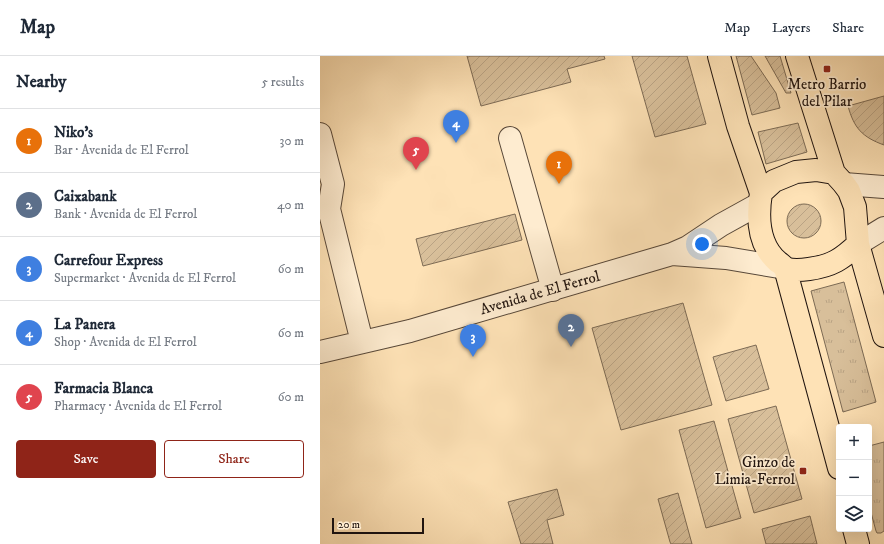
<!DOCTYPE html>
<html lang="en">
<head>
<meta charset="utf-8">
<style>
	body { margin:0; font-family:"IM FELL DW Pica",serif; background:#f6f6f7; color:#1f2937 }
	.controls { position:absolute; right:12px; bottom:12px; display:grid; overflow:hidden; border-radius:4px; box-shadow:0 4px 16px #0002 }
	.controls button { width:36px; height:36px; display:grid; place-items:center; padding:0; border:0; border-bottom:1px solid #e0e1e3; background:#fff; color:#1f2937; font:20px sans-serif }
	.scale { position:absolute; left:12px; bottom:10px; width:92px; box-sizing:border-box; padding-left:4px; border:2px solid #20140f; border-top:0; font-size:11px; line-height:14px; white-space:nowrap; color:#20140f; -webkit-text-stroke:3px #feecd0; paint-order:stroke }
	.you { position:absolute; left:382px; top:188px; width:14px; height:14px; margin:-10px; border:3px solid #fff; border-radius:50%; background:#1a73e8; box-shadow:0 0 0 6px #1a73e833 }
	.badge { display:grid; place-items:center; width:26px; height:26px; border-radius:50%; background:#8f2418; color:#fff; font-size:13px; font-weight:700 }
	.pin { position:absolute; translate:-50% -33px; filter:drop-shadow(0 1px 2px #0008) }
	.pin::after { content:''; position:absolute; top:21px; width:14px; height:12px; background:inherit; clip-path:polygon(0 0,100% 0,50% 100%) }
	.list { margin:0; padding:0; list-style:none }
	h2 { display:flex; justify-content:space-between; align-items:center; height:52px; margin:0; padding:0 16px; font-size:17px }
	h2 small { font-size:13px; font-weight:400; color:#747a83 }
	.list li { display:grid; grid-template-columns:26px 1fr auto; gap:12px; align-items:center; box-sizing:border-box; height:64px; padding:0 16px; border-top:1px solid #e0e1e3 }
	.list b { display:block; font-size:15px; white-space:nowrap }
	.list p { margin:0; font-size:13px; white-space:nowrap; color:#747a83 }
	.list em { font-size:13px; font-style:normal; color:#747a83 }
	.actions { display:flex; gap:8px; padding:12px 16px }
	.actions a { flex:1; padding:9px 0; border:1px solid #8f2418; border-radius:4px; text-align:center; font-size:14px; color:#8f2418 }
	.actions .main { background:#8f2418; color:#fff }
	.icon { flex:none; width:22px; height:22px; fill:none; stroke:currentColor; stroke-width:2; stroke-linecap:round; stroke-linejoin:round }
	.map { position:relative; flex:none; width:564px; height:488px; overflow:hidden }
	header { display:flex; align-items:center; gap:24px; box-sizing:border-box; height:56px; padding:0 20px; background:#fff; border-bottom:1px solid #e0e1e3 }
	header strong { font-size:19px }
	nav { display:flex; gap:22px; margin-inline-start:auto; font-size:14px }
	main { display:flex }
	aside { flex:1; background:#fff }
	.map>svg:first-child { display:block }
	.grass { fill:url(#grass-tufts); stroke:#7c6a54 }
	.garden { fill:url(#garden-furrows); stroke:#7c6a54 }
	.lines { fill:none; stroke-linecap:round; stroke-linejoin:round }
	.minor-casing { stroke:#584839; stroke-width:24 }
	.major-casing { stroke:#20140f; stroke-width:24 }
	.minor { stroke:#feecd0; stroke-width:22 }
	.major { stroke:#fee2b6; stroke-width:22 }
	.poi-dot { fill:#8f2418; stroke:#feecd0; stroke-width:1.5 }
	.labels { text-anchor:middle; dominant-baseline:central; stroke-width:3.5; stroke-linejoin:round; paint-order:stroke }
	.poi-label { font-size:15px; fill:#20140f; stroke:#feecd0 }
	.street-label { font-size:15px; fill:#20140f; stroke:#feecd0 }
</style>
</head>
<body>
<header>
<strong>Map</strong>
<nav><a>Map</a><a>Layers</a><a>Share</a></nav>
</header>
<main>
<aside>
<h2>Nearby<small>5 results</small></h2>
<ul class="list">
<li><span class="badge" style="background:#e8710a">1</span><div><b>Niko's</b><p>Bar · Avenida de El Ferrol</p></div><em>30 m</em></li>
<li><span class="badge" style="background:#5c6f8a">2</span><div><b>Caixabank</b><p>Bank · Avenida de El Ferrol</p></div><em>40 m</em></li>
<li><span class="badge" style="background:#3f7fe0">3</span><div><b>Carrefour Express</b><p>Supermarket · Avenida de El Ferrol</p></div><em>60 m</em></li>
<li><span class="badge" style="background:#3f7fe0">4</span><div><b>La Panera</b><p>Shop · Avenida de El Ferrol</p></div><em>60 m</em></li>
<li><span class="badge" style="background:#e0444e">5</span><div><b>Farmacia Blanca</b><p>Pharmacy · Avenida de El Ferrol</p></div><em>60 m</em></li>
</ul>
<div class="actions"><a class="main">Save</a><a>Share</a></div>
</aside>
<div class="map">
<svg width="564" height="488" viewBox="0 0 564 488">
	<defs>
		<pattern id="grass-tufts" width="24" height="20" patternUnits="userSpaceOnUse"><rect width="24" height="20" fill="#d8bf9a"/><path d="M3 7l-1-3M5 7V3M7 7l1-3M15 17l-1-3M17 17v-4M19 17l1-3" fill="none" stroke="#b9a384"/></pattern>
		<pattern id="garden-furrows" width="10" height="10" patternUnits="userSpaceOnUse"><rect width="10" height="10" fill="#d8bf9a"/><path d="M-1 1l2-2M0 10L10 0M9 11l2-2" fill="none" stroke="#b9a384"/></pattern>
	</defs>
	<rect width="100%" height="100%" fill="#fee2b6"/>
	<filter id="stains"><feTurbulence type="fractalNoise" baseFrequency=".005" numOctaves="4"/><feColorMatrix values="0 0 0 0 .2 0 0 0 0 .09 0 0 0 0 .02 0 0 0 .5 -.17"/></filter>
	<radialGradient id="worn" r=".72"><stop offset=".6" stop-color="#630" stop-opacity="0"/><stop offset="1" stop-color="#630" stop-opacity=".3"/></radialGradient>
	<path class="grass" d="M 524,226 L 556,346 L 523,356 L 491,235 Z
		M 564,386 L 564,475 L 561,477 L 557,477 L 556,475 L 549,449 L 549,390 Z"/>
	<path class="garden" d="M 147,0 L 284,0 L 285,3 L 247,13 L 251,26 L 161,50 Z
		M 312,0 L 367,0 L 386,68 L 335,81 Z
		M 416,0 L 431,0 L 456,37 L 460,52 L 432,59 Z
		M 445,0 L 460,0 L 471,37 L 466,37 Z
		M 564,40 L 564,89 C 542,81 534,72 528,50 Z
		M 478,67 L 487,96 L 446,108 L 438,76 Z
		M467 165a17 17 0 1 1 34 0a17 17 0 1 1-34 0Z
		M 195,158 L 202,184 L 103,210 L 96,183 Z
		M 363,247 L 392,349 L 301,374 L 272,272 Z
		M 436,289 L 449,333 L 406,345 L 393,301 Z
		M 456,350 L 482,443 L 434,457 L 408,363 Z
		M 394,365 L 421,462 L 386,472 L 359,374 Z
		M 237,433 L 244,459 L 227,464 L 233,488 L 201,488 L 188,446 Z
		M 358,437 L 372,488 L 351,488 L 350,486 L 338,443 Z
		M 490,460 L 497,488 L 446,488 L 442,473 Z"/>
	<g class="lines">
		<defs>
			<path id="minor" d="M 0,78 L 13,128 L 9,153 L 42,286
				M 190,82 L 233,234
				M 524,128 L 564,131
				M 538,188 L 564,172
				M 352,198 L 406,202 L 465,212
				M 0,296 L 90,275 L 352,198 L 368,191 L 401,169 L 439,148"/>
			<path id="major" d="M 399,0 L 418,70 L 441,137
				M 477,0 L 514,117
				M 538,188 C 522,203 512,210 489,213 C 482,214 472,215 465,212 C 463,210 460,207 458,206 C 438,189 437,162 441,137 L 454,125 L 476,116 L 496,114 L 514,117 L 524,128 L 529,135 L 535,151 L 538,188 L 564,280
				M 465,212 L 519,412
				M 534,473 L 538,488"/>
		</defs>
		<use href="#minor" class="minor-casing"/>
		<use href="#major" class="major-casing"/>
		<use href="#minor" class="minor"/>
		<use href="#major" class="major"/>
	</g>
	<g class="poi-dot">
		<rect x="503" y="9" width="8" height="8" rx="2"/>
		<rect x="479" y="411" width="8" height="8" rx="2"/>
	</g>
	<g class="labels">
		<g class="poi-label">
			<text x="507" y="28">Metro Barrio<tspan x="507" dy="17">del Pilar</tspan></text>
			<text x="475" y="406" text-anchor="end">Ginzo de<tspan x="475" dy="17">Limia-Ferrol</tspan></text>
		</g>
		<g class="street-label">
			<text transform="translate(220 237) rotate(-16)">Avenida de El Ferrol</text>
		</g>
	</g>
	<rect width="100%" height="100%" filter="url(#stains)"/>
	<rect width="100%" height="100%" fill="url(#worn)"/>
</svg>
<div class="controls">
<button>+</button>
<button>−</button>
<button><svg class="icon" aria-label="layers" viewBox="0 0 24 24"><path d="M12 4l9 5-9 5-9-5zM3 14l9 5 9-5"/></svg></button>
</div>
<div class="scale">20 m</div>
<div class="you"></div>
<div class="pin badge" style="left:239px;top:128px;background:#e8710a">1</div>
<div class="pin badge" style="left:251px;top:291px;background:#5c6f8a">2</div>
<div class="pin badge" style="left:153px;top:301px;background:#3f7fe0">3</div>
<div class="pin badge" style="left:136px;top:87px;background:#3f7fe0">4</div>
<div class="pin badge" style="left:96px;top:114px;background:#e0444e">5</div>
</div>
</main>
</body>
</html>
